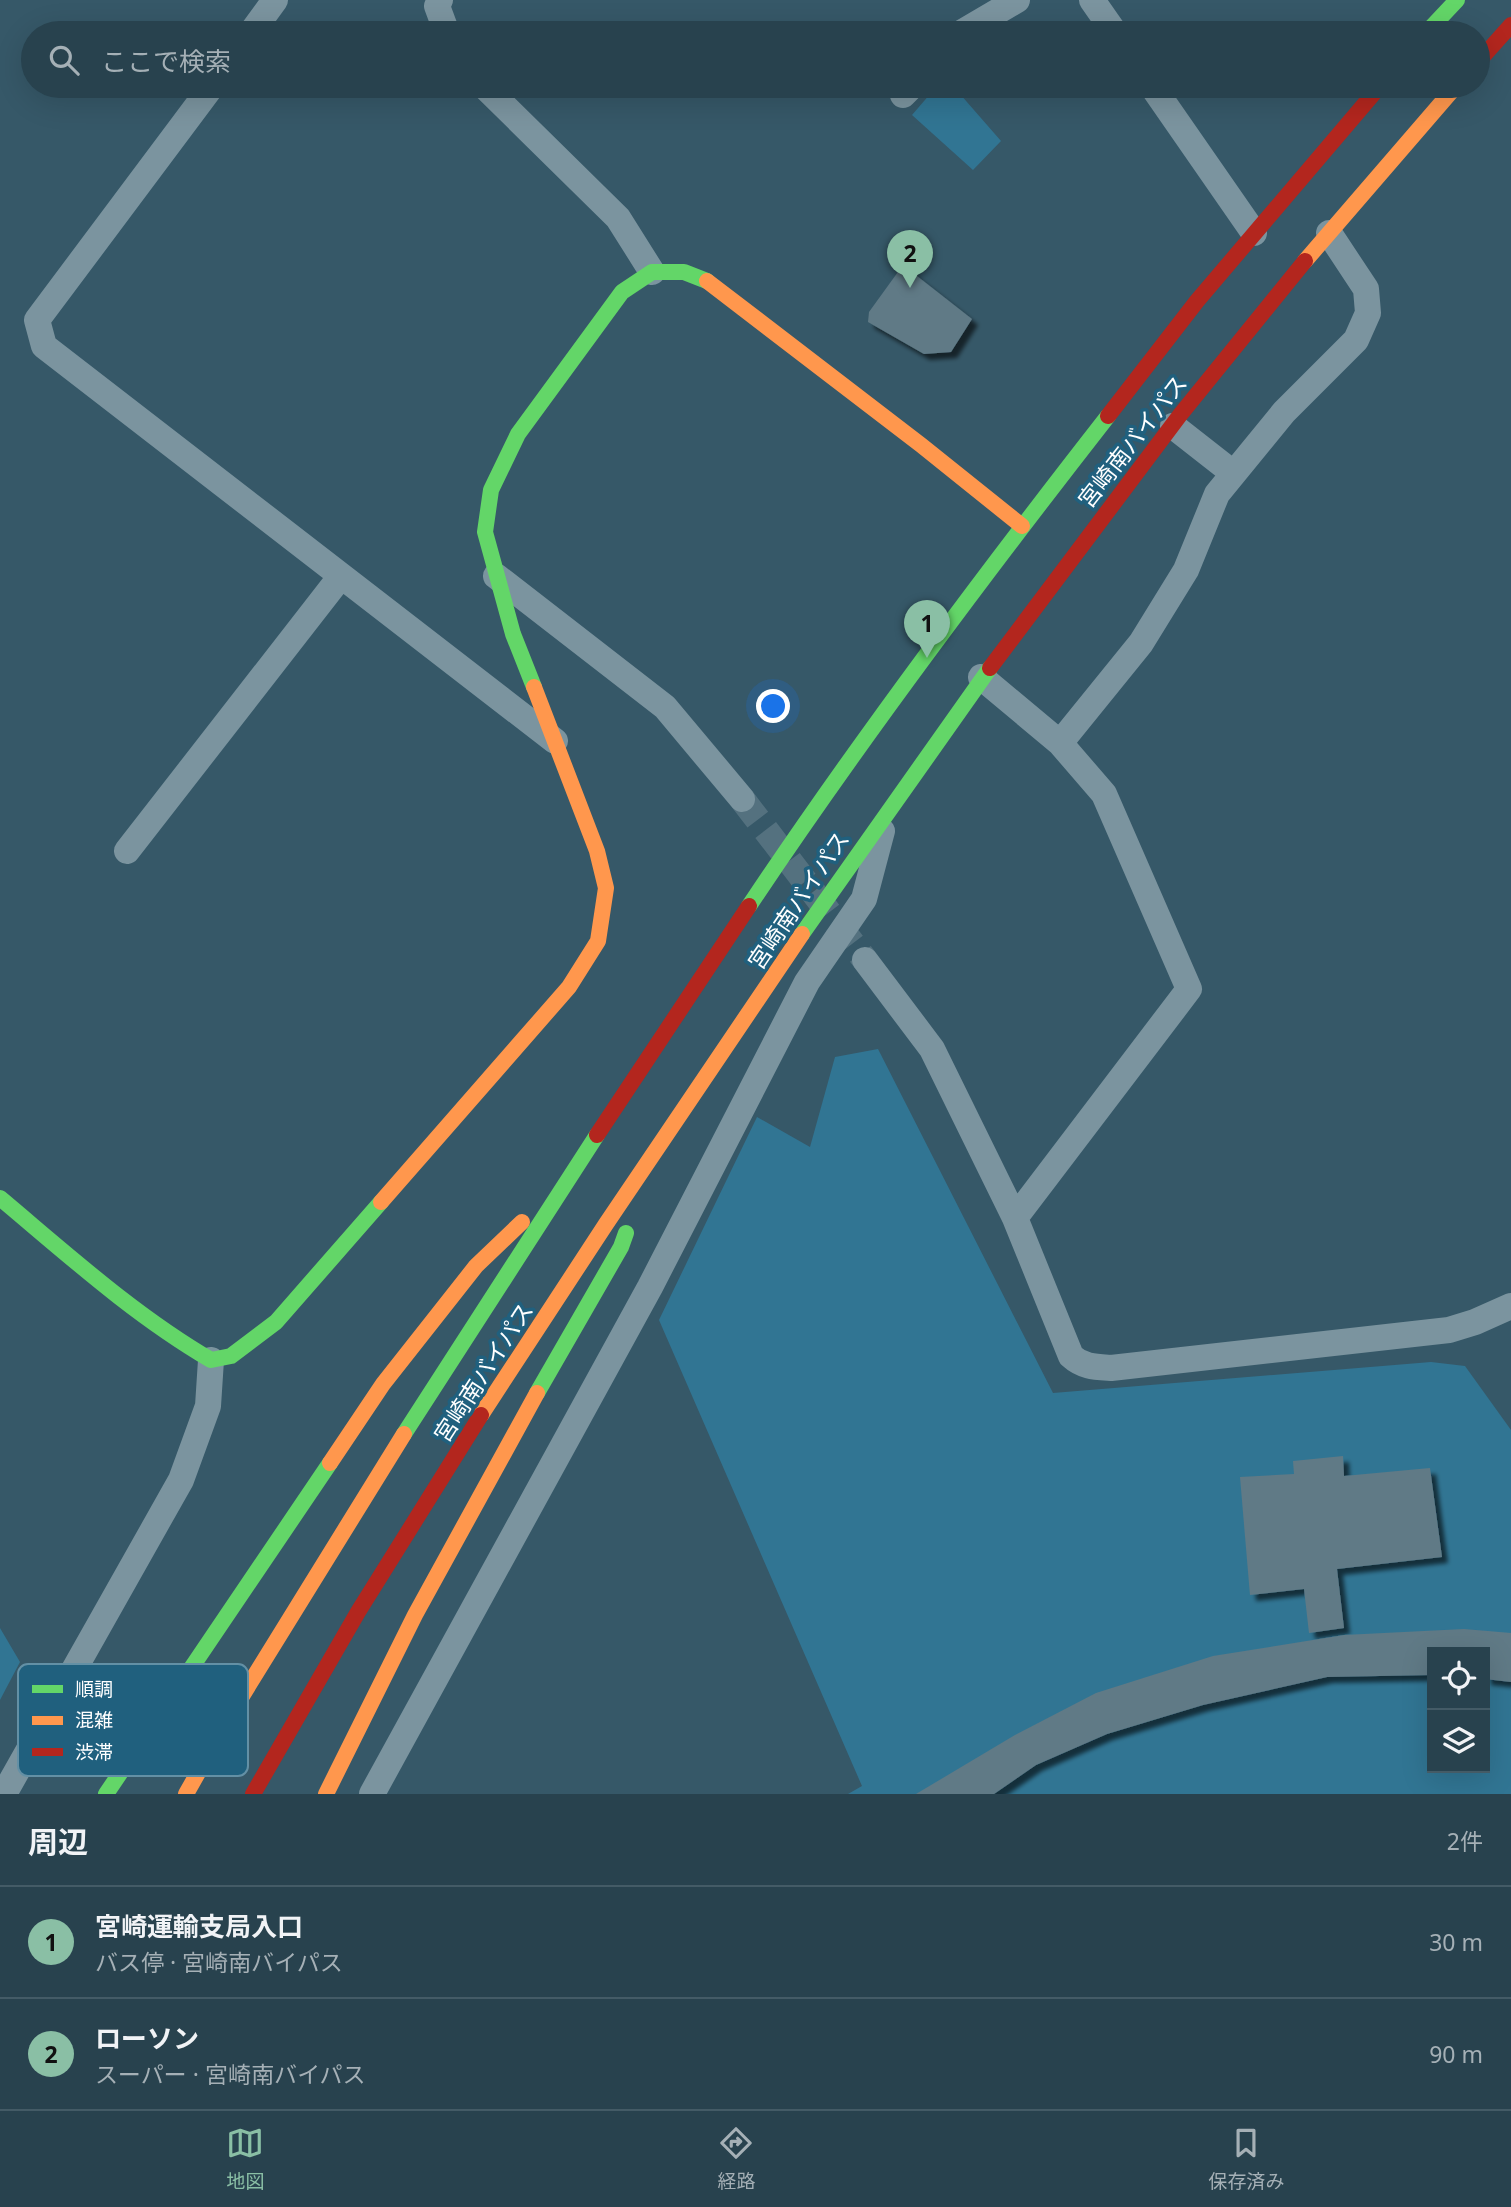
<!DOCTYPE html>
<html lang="ja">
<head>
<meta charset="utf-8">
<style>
	body { margin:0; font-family:"Noto Sans","Noto Sans JP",sans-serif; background:#344d58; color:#f1f3f6 }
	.controls { position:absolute; right:21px; bottom:21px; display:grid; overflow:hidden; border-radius:0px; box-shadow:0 7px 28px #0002 }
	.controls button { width:63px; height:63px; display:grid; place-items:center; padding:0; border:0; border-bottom:2px solid #445b66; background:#28424e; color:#f1f3f6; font:35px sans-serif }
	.you { position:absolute; left:774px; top:707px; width:24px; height:24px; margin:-18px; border:5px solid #fff; border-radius:50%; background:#1a73e8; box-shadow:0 0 0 10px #1a73e833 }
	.badge { display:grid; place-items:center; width:46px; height:46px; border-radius:50%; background:#8abfa5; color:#111; font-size:23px; font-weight:700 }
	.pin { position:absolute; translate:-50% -58px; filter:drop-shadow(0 2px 4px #0008) }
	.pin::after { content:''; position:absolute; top:37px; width:24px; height:21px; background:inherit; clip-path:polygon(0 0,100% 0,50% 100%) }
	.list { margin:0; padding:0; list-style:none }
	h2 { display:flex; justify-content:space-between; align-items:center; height:91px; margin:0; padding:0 28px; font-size:30px }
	h2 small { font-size:23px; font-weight:400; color:#a5b0b6 }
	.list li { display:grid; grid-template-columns:46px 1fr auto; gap:21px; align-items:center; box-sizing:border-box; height:112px; padding:0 28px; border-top:2px solid #445b66 }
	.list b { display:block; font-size:26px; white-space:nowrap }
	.list p { margin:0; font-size:23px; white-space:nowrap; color:#a5b0b6 }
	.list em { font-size:23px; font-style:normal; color:#a5b0b6 }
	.icon { flex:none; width:38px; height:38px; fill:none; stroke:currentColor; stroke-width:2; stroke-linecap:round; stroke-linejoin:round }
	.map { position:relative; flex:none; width:1511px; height:1794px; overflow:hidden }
	.search { position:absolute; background:#28424e; box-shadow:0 7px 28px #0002; left:21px; right:21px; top:21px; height:77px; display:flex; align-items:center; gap:18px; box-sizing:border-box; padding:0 24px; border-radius:38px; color:#a5b0b6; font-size:26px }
	.sheet { height:315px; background:#28424e }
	nav { display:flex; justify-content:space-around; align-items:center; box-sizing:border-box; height:98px; border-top:2px solid #445b66; background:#28424e; font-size:19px; color:#a5b0b6 }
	nav a { display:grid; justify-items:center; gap:4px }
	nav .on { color:#8abfa5 }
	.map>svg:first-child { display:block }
	.green { fill:#317593; fill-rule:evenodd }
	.building { fill:#607a86; filter:url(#shadow) }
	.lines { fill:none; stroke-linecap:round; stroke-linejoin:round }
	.street-tunnel { stroke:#54717f; stroke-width:26; stroke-dasharray:26 13; stroke-linecap:butt }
	.street { stroke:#7b949f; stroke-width:26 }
	.fast { stroke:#63d668; stroke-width:16 }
	.slow { stroke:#ff974d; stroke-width:16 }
	.jam { stroke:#b3261e; stroke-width:16 }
	.labels { text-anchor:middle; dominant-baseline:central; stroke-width:7; stroke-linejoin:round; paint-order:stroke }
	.street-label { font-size:23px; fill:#fff; stroke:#20607e }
	.key { fill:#20607e; stroke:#6390a5; stroke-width:2 }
	.key-label { font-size:19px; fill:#fff }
</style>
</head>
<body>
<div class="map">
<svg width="1511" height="1794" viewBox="0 0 1511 1794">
	<defs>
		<filter id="shadow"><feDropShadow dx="6" dy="6" stdDeviation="2" flood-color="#0009"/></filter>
	</defs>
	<rect width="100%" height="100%" fill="#365868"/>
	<path class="green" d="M 937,86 L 953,86 L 1001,141 L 973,170 L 912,115 Z
		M 878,1049 L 1053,1393 L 1431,1362 L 1465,1366 L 1511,1430 L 1511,1794 L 848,1794 L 862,1786 L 659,1320 L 757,1117 L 810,1147 L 835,1057 ZM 1432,1652 L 1485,1652 L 1485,1768 L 1432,1768 Z
		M 0,1628 L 20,1662 L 0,1700 Z"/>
	<path class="building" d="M 903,265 L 972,319 L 951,352 L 924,354 L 868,322 L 869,312 Z
		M 1343,1456 L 1344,1476 L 1430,1468 L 1442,1557 L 1337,1569 L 1344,1628 L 1309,1633 L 1304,1589 L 1250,1595 L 1240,1477 L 1294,1474 L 1293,1461 Z
		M 1464,1629 L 1511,1633 L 1511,1682 L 1485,1679 L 1485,1652 L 1432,1652 L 1432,1675 L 1327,1677 L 1203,1705 L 1107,1734 L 1036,1765 L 994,1794 L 916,1794 L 1015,1735 L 1096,1693 L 1213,1656 L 1344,1635 Z"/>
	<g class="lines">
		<path class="street-tunnel" d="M 742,799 L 865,960"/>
		<path class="street" d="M 440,0 L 437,6 L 447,33
			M 1092,0 L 1115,33
			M 251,33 L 275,0
			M 961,33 L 1017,0
			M 212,86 L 37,320 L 44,346 L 555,741
			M 484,86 L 618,218 L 652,272
			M 1152,86 L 1254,233
			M 903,95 L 912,86
			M 1173,426 L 1233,473
			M 496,576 L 665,707 L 742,799
			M 981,677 L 1060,743 L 1104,794 L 1189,989 L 1015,1218
			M 1060,743 L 1141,643 L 1186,570 L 1217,494 L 1284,412 L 1356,340 L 1368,313 L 1366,289 L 1329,233
			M 127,851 L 341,576
			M 865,960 L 932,1049 L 1015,1218 L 1071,1356 C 1083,1367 1095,1367 1111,1368 L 1449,1330 L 1475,1322 L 1511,1306
			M 4,1794 L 181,1480 L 208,1406 L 211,1360
			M 372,1794 L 650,1287 L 807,982 L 864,899 L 882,831"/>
		<path class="fast" d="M 1426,33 L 1457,0
			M 534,687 L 513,634 L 485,532 L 491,490 L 518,434 L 622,292 L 652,272 L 684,272 L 707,281
			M 749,906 C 861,738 983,576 1108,416
			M 802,934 L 990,668
			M 0,1198 C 68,1255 134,1315 211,1360 L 231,1356 L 276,1322 L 381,1202
			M 537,1393 L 621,1247 L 626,1233
			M 404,1434 L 597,1135
			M 106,1794 L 330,1463"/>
		<path class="slow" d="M 1305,261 L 1456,86
			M 707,281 L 921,445 L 1022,526
			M 381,1202 L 569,987 L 598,941 L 606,888 L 597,851 L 534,687
			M 481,1415 L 606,1224 L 802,934
			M 330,1463 L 383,1384 L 476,1266 L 522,1222
			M 186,1794 L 234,1709 L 404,1434
			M 326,1794 L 415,1615 L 537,1393"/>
		<path class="jam" d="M 1478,62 L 1511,25
			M 1108,416 L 1197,301 L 1380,86
			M 990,668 L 1180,415 L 1305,261
			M 597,1135 L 749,906
			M 253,1794 L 358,1612 L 481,1415"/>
	</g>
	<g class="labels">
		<g class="street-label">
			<text transform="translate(1132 441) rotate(-52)">宮崎南バイパス</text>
			<text transform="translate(798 900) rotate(-56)">宮崎南バイパス</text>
			<text transform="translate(483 1372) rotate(-57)">宮崎南バイパス</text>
		</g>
	</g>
	<rect x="18" y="1664" width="230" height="112" rx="10" class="key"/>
	<rect x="32" y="1685" width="31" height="8" fill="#63d668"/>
	<rect x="32" y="1716" width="31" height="9" fill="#ff974d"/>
	<rect x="32" y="1748" width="31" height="8" fill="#b3261e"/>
	<g class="key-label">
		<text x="75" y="1696">順調</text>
		<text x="75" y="1727">混雑</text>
		<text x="75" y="1759">渋滞</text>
	</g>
</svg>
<div class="controls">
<button><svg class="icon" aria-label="locate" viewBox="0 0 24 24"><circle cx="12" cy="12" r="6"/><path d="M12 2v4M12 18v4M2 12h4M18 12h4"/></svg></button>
<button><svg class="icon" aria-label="layers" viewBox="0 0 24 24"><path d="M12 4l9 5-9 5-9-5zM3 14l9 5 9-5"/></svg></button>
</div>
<div class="you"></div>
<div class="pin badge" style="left:927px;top:658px">1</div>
<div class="pin badge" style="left:910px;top:288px">2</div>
<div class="search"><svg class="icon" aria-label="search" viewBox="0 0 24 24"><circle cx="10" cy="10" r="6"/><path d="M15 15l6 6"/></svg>ここで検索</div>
</div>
<section class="sheet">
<h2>周辺<small>2件</small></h2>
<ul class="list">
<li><span class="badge">1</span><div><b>宮崎運輸支局入口</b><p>バス停 · 宮崎南バイパス</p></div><em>30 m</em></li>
<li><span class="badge">2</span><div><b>ローソン</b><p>スーパー · 宮崎南バイパス</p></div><em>90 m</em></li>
</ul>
</section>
<nav>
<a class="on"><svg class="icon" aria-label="map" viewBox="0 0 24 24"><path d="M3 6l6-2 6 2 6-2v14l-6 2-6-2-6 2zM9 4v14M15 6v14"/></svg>地図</a>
<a><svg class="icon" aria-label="directions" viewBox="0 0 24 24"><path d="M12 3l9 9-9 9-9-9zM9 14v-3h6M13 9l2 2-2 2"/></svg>経路</a>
<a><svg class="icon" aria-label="saved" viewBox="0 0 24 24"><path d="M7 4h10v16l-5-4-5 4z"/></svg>保存済み</a>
</nav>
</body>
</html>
